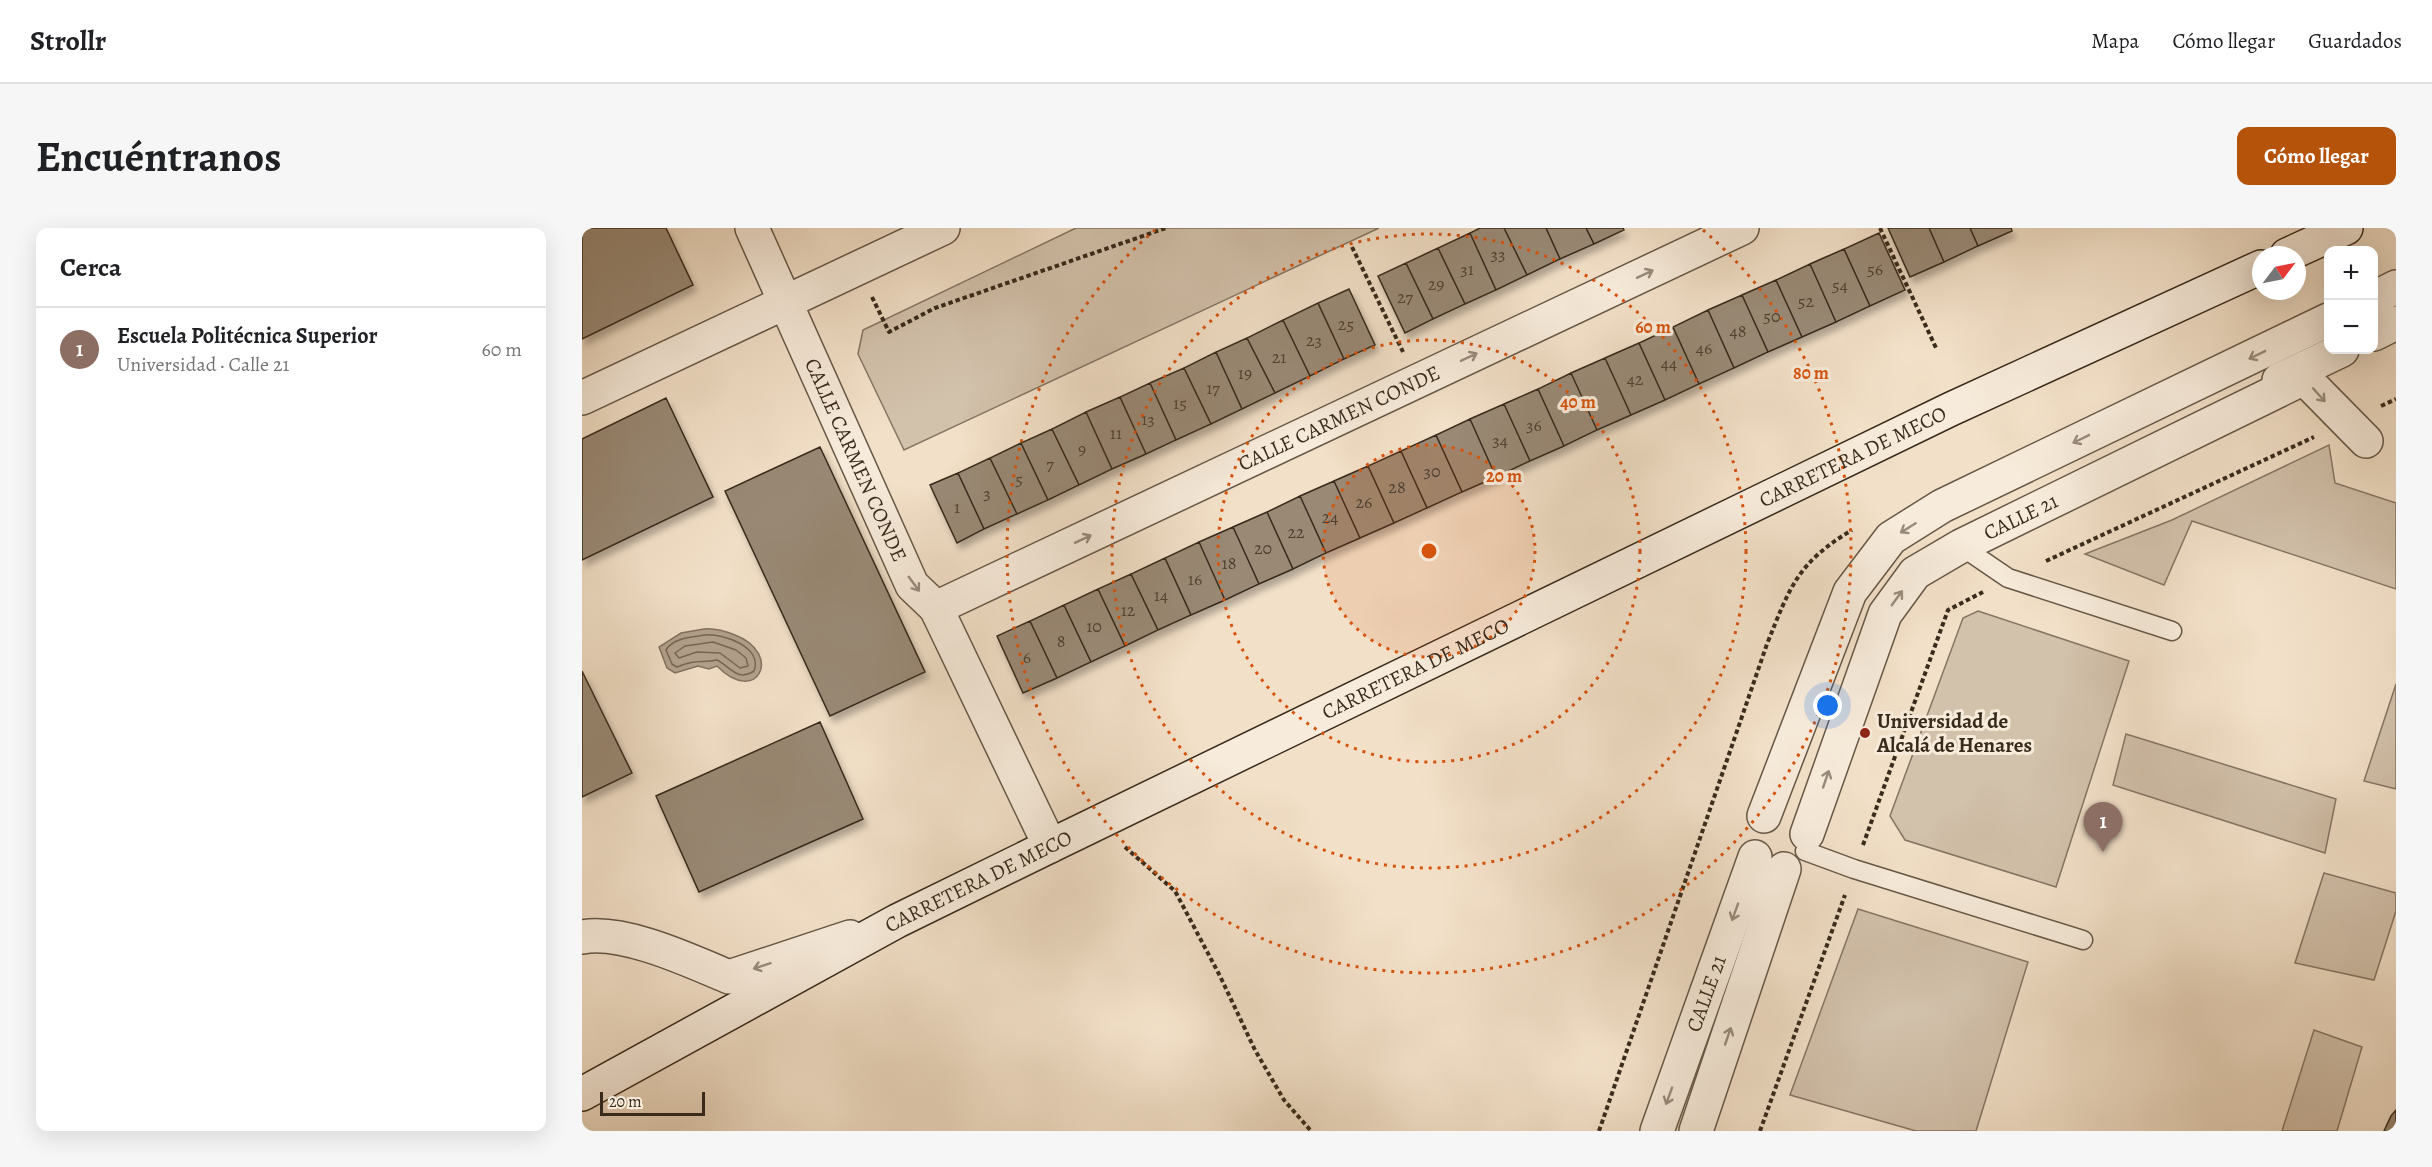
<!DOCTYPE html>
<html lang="es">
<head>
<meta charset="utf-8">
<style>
	body { margin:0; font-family:Alegreya,serif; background:#f6f6f6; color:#202124 }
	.controls { position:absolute; right:18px; top:18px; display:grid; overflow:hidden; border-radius:12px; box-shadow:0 6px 24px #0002 }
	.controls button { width:54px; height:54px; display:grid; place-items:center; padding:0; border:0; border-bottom:2px solid #e0e0e0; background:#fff; color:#202124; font:30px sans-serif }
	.compass { position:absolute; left:1670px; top:18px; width:54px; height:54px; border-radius:50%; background:#fff; box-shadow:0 6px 24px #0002; rotate:58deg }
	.scale { position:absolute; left:18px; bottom:15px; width:105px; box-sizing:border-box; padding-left:6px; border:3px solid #382b1c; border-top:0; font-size:16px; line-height:21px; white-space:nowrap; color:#382b1c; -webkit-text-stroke:4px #f7ebdb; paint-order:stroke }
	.you { position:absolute; left:1246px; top:478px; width:21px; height:21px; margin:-15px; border:4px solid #fff; border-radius:50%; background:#1a73e8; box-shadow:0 0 0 9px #1a73e833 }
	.badge { display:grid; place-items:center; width:39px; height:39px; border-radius:50%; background:#b45309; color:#fff; font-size:20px; font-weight:700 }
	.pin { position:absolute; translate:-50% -50px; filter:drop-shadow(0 2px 3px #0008) }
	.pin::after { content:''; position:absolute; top:32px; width:21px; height:18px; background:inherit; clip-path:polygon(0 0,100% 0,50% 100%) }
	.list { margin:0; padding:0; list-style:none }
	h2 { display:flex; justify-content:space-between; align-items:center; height:78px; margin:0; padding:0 24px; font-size:26px }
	h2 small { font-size:20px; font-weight:400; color:#757577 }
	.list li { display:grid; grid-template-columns:39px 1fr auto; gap:18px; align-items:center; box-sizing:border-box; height:84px; padding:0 24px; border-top:2px solid #e0e0e0 }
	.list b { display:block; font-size:22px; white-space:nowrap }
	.list p { margin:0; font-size:20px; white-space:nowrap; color:#757577 }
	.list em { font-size:20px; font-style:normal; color:#757577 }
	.map { position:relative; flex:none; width:1814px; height:903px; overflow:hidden; border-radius:12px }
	header { display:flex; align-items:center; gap:36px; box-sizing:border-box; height:84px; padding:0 30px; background:#fff; border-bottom:2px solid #e0e0e0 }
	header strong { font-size:28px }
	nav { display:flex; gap:33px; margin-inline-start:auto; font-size:21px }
	.intro { display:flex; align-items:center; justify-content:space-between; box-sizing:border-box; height:144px; padding:0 36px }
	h1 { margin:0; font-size:42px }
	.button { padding:15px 27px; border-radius:12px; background:#b45309; color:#fff; font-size:21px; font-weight:700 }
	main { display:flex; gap:36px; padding:0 36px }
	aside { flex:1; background:#fff; border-radius:12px; box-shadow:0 6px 24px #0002 }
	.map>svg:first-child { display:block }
	.green { fill:#d2c1ab; stroke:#857664; stroke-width:1.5 }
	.water { fill:#b3a28e; stroke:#827260; stroke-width:1.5 }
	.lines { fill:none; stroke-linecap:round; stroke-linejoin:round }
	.shore { stroke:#766655; stroke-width:1.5 }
	.building { fill:#998975; stroke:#382b1c; stroke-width:1.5; filter:url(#shadow) }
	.lane-casing { stroke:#665847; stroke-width:21 }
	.street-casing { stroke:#665847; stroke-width:36 }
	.secondary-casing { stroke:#382b1c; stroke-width:36 }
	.path { stroke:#382b1c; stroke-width:4; stroke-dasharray:4.5 3; stroke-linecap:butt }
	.lane { stroke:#f7ebdb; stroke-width:18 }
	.street { stroke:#f7ebdb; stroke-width:33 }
	.secondary { stroke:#f7ebdb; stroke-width:33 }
	.oneway { stroke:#988b7c }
	.ring { fill:none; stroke:#d6540e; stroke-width:3; stroke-dasharray:3 6 }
	.poi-dot { fill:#8f2418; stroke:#f7ebdb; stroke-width:2 }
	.labels { text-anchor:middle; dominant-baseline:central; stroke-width:6; stroke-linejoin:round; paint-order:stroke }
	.number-label { font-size:18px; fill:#504232 }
	.street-label { font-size:21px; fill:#382b1c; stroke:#f7ebdb }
	.poi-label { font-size:21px; font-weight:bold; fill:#382b1c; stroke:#f7ebdb; text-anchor:start }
	.centre { fill:#d6540e; stroke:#f7ebdb; stroke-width:3 }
	.ring-label { font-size:18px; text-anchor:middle; font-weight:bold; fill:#d6540e; stroke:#f7ebdb; stroke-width:6; stroke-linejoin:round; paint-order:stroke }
</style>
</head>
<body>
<header>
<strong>Strollr</strong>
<nav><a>Mapa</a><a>Cómo llegar</a><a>Guardados</a></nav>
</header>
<div class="intro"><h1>Encuéntranos</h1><a class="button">Cómo llegar</a></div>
<main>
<aside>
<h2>Cerca<small></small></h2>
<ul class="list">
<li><span class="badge" style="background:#8d6e63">1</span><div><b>Escuela Politécnica Superior</b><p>Universidad · Calle 21</p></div><em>60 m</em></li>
</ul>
</aside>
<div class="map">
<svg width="1814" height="903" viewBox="0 0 1814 903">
	<defs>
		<filter id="shadow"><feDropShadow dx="3.5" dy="6" stdDeviation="3" flood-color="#0004"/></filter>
	</defs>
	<rect width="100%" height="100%" fill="#f2e0c8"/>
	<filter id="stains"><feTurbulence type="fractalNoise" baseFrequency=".00333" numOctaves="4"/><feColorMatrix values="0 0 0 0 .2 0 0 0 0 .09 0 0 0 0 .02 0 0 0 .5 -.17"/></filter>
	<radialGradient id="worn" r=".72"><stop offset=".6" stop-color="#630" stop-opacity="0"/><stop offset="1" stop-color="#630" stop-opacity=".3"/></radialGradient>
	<path class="green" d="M 494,0 L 797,0 L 322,222 L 276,126 L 281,102 Z
		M 1747,217 L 1753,255 L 1814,275 L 1814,361 L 1610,293 L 1582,357 L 1503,326 L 1590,292 Z
		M 1396,383 L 1547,433 L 1474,659 L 1323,612 L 1308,588 L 1381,390 Z
		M 1814,456 L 1814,561 L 1782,553 Z
		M 1544,506 L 1754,571 L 1743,625 L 1531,557 Z
		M 1742,645 L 1814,665 L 1814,683 L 1792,752 L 1713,735 Z
		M 1276,681 L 1446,734 L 1394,903 L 1334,903 L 1208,867 Z
		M 1732,802 L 1780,819 L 1755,903 L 1700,903 Z"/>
	<path class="water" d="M 122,401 C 133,400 143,403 153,407 C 202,426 175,479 135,438 L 127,441 L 116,438 L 93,445 L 85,440 L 77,419 L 99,405 Z"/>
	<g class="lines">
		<path class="shore" d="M 123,407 C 141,405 181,419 172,443 C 155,454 149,439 135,432 C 119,435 113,431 95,439 L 90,436 L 84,422 C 91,410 110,409 123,407 Z
			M 131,414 L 154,422 L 164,430 L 166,438 L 158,440 L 138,425 L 115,424 L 97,430 L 93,425 L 103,418 Z"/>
	</g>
	<path class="building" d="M 0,0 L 84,0 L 111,57 L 0,111 Z
		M 898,0 L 922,0 L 945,47 L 914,62 L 888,5 Z
		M 922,0 L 964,0 L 978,31 L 945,47 Z
		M 964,0 L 1004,0 L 1012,16 L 978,31 Z
		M 1004,0 L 1041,0 L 1042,2 L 1012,16 Z
		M 1306,0 L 1347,0 L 1362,34 L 1328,49 Z
		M 1347,0 L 1388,0 L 1396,18 L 1362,34 Z
		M 1388,0 L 1429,0 L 1430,3 L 1396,18 Z
		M 888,5 L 914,62 L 883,76 L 856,20 Z
		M 1297,5 L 1323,62 L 1288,78 L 1262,21 Z
		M 856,20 L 883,76 L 851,91 L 824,35 Z
		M 1262,21 L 1288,78 L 1254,94 L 1228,36 Z
		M 824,35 L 851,91 L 823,105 L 796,48 Z
		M 1228,36 L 1254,94 L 1220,109 L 1194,52 Z
		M 1194,52 L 1220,109 L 1186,124 L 1160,67 Z
		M 767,61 L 793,117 L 762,131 L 736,75 Z
		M 1160,67 L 1186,124 L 1152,140 L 1126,82 Z
		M 736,75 L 762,131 L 728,148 L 701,92 Z
		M 1126,82 L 1152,140 L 1117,156 L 1091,99 Z
		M 701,92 L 728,148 L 693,165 L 665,110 Z
		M 1091,99 L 1117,156 L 1083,172 L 1057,115 Z
		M 665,110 L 693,165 L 660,181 L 634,124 Z
		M 1057,115 L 1083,172 L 1049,187 L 1023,130 Z
		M 634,124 L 660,181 L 629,196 L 602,140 Z
		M 1023,130 L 1049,187 L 1015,202 L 989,145 Z
		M 602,140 L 629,196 L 594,212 L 568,155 Z
		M 989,145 L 1015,202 L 982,218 L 956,161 Z
		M 568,155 L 594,212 L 564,226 L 538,169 Z
		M 956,161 L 982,218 L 948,233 L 922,176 Z
		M 538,169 L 564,226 L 530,241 L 504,184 Z
		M 84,170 L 131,269 L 0,332 L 0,211 Z
		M 922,176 L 948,233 L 914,249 L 888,191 Z
		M 504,184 L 530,241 L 497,257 L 470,201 Z
		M 888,191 L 914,249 L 880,264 L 854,207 Z
		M 470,201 L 497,257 L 466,272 L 439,215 Z
		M 854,207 L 880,264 L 845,280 L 819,223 Z
		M 439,215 L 466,272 L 435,286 L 408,230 Z
		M 238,219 L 343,444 L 248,488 L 143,263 Z
		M 819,223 L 845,280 L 812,295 L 786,238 Z
		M 408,230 L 435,286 L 402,301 L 376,245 Z
		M 786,238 L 812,295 L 778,310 L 752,253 Z
		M 376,245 L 402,301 L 375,315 L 348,257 Z
		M 752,253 L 778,310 L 744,325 L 718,268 Z
		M 718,268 L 744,325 L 711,341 L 685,284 Z
		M 685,284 L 711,341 L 677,356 L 651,299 Z
		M 651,299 L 677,356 L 643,372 L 617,314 Z
		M 617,314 L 643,372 L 609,387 L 583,330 Z
		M 583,330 L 609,387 L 576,402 L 549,346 Z
		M 549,346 L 576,402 L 543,418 L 516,361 Z
		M 516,361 L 543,418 L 509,434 L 482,377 Z
		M 482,377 L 509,434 L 475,450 L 448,393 Z
		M 448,393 L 475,450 L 441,465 L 415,408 Z
		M 0,443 L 50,545 L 0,569 Z
		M 238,494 L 281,591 L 117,664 L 74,568 Z
		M 1814,882 L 1814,903 L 1802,903 L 1809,888 Z"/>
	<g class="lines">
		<defs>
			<path id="lane" d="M 1379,318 L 1426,350 L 1590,403
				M 1223,623 L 1272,641 L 1501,712"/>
			<g id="street">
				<path id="s1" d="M 170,0 L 330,357 L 354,380 L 1160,0"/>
				<path d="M 1792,70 L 1814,59"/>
				<path d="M 1792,106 L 1814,95"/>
				<path d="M 1697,152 L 1760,122"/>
				<path d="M 0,170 L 361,0"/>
				<path d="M 354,380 L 468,618"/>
				<path d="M 1182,588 L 1268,364 L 1309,310 L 1360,278 L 1746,92"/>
				<path id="s2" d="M 1225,606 L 1303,386 L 1333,345 L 1379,318 L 1722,150 L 1784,213"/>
				<path d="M 0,709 C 41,701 109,733 147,749 L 268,709"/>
				<path id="s3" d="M 1075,903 L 1173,629"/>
				<path d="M 1114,903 L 1202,641"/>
			</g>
			<g id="secondary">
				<path d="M 1705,27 L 1764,0"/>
				<path id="s4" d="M 0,866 L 315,693 L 468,618 L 1369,181 L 1679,39"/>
			</g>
		</defs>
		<use href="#lane" class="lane-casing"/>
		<use href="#street" class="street-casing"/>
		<use href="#secondary" class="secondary-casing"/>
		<path class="path" d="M 1298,0 L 1355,122
			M 770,19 L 821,124
			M 290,69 L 307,104 L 353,80 L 584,0
			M 1799,178 L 1814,171
			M 1464,333 L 1732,209
			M 1281,617 L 1366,382 L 1401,364
			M 543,619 L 593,663 L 638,748 L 673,822 L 702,872 L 729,903
			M 1017,903 L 1185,416 C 1208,359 1215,335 1270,302
			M 1178,903 L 1263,667"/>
		<use href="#lane" class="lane"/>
		<use href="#street" class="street"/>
		<use href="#secondary" class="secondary"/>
	</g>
	<defs><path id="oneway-shaft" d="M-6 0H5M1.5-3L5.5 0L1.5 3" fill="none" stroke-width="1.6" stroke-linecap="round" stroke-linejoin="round" transform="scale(1.5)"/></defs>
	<g class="oneway">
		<use href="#oneway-shaft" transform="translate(1063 46) rotate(-25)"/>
		<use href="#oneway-shaft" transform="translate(1675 127) rotate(154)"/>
		<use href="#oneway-shaft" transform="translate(887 129) rotate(-25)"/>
		<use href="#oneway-shaft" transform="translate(1737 167) rotate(48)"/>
		<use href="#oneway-shaft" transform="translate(1499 211) rotate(154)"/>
		<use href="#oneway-shaft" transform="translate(1326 300) rotate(148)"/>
		<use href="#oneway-shaft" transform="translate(501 311) rotate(-25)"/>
		<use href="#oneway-shaft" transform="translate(332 356) rotate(54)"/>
		<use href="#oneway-shaft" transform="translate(1315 370) rotate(-54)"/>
		<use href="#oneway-shaft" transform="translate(1244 551) rotate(-71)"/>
		<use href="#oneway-shaft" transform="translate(1153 684) rotate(110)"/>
		<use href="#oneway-shaft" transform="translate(180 738) rotate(162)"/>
		<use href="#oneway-shaft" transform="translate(1146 808) rotate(-71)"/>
		<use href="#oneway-shaft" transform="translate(1087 868) rotate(110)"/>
	</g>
	<circle cx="847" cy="323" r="106" fill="#d6540e" fill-opacity=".12"/>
	<g class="ring">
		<circle cx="847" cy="323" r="106"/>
		<circle cx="847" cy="323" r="211"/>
		<circle cx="847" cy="323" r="317"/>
		<path d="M1121 2A422 422 0 1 1 573 2"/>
	</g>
	<circle class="poi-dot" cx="1283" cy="505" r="6"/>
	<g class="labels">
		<g class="number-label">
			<text x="916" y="26">33</text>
			<text x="885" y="41">31</text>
			<text x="1293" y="41">56</text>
			<text x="854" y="56">29</text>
			<text x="1258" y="57">54</text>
			<text x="823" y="69">27</text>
			<text x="1224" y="73">52</text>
			<text x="1190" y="88">50</text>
			<text x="764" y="96">25</text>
			<text x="1156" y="103">48</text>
			<text x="732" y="112">23</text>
			<text x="1122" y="120">46</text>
			<text x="697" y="129">21</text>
			<text x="1087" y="135">44</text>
			<text x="663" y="145">19</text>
			<text x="1053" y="151">42</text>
			<text x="631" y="160">17</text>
			<text x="598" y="175">15</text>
			<text x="566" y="191">13</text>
			<text x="952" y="197">36</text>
			<text x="534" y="205">11</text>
			<text x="918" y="212">34</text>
			<text x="500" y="221">9</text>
			<text x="468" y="236">7</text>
			<text x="850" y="243">30</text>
			<text x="437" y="251">5</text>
			<text x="815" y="259">28</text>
			<text x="405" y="265">3</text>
			<text x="782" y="274">26</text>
			<text x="375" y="279">1</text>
			<text x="748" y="289">24</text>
			<text x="714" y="304">22</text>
			<text x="681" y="320">20</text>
			<text x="647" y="335">18</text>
			<text x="613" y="351">16</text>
			<text x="579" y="367">14</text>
			<text x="546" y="382">12</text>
			<text x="512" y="398">10</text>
			<text x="479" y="413">8</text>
			<text x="445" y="429">6</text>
		</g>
		<g class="street-label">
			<text stroke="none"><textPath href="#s1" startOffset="870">CALLE CARMEN CONDE</textPath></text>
			<text stroke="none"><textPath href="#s4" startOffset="1422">CARRETERA DE MECO</textPath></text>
			<text stroke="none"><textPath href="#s1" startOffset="254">CALLE CARMEN CONDE</textPath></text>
			<text stroke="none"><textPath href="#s2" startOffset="404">CALLE 21</textPath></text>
			<text stroke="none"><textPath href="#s4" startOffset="936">CARRETERA DE MECO</textPath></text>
			<text stroke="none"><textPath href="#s4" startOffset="450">CARRETERA DE MECO</textPath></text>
			<text stroke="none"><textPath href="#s3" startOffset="146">CALLE 21</textPath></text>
		</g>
		<g class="poi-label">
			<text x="1295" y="493">Universidad de<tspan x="1295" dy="24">Alcalá de Henares</tspan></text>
		</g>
	</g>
	<circle cx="847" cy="323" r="9" class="centre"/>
	<g class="ring-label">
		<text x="1071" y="105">60 m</text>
		<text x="1229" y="151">80 m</text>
		<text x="996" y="180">40 m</text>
		<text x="922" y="254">20 m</text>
	</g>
	<rect width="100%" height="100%" filter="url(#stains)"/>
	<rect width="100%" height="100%" fill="url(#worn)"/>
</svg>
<div class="controls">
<button>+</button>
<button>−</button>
</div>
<svg class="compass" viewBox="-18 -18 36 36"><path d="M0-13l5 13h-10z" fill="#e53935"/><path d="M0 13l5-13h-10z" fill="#757577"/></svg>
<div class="scale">20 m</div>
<div class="you"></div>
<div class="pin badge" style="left:1521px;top:624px;background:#8d6e63">1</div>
</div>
</main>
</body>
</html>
